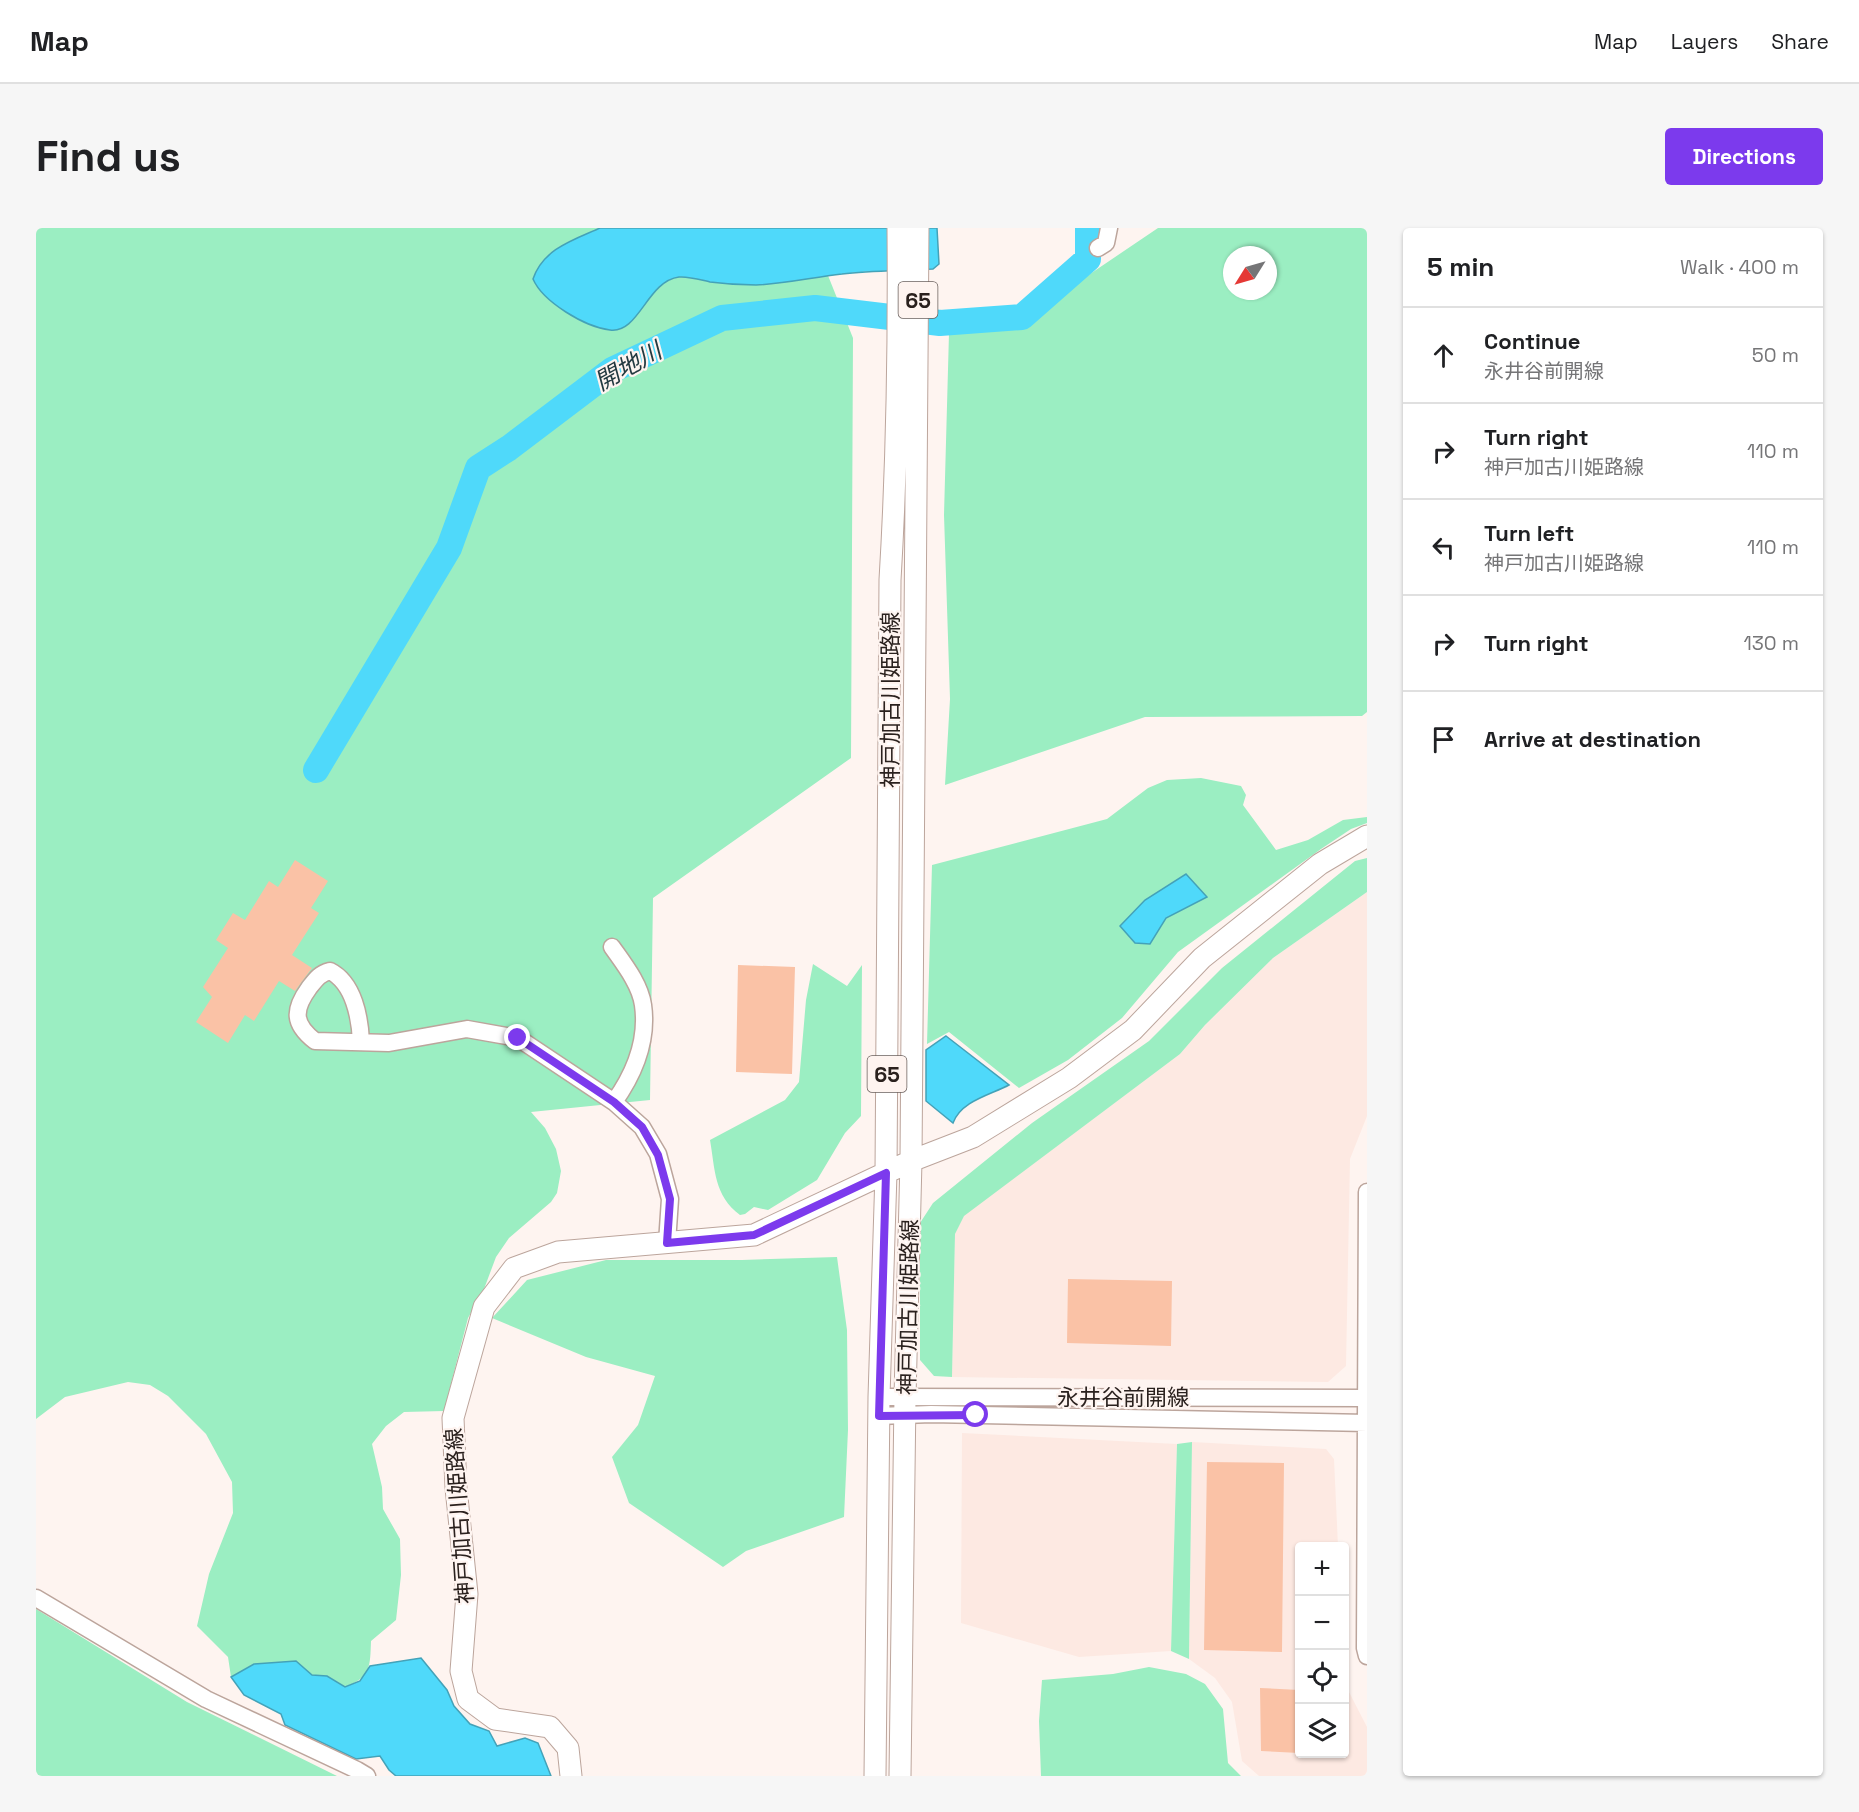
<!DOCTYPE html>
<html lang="en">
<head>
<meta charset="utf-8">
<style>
	body { margin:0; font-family:"Space Grotesk","Noto Sans JP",sans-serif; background:#f6f6f6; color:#202124 }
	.controls { position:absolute; right:18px; bottom:18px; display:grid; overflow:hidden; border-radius:6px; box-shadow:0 2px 4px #0004 }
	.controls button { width:54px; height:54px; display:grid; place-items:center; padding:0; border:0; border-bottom:2px solid #e0e0e0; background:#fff; color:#202124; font:30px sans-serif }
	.compass { position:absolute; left:1187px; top:18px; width:54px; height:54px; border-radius:50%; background:#fff; box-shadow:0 2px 4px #0004; rotate:233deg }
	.stop { position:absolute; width:18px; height:18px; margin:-14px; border:4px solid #7c3aed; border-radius:50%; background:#fff }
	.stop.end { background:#7c3aed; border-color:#fff; box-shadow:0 2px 6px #0008 }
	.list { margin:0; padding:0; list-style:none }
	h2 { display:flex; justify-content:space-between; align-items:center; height:78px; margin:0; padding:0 24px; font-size:26px }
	h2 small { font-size:20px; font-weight:400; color:#757577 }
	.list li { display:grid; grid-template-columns:39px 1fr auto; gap:18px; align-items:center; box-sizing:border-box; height:96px; padding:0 24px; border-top:2px solid #e0e0e0 }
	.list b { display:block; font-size:22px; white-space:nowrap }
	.list p { margin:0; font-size:20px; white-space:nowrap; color:#757577 }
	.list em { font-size:20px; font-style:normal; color:#757577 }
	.icon { flex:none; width:33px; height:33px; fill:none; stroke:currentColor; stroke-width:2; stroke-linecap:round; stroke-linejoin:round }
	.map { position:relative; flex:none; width:1331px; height:1548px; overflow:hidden; border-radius:6px }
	header { display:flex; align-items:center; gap:36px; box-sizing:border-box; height:84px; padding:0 30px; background:#fff; border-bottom:2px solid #e0e0e0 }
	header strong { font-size:28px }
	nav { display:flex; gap:33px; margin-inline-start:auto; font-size:21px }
	.intro { display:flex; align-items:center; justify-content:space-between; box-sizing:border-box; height:144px; padding:0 36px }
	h1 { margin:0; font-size:42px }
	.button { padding:15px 27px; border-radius:6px; background:#7c3aed; color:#fff; font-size:21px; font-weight:700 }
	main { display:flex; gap:36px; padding:0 36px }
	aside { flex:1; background:#fff; border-radius:6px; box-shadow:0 2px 4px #0004 }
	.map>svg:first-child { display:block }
	.built { fill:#fde9e2 }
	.green { fill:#9beec2; fill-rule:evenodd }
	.water { fill:#4fd9fa; stroke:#44a2b8; stroke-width:1.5 }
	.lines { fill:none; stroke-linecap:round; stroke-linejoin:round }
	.river { stroke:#4fd9fa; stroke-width:26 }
	.building { fill:#fac2a6 }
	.minor-casing { stroke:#bca59c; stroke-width:19 }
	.major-casing { stroke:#bca59c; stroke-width:23 }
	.minor { stroke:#fff; stroke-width:16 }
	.major { stroke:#fff; stroke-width:21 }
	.route { stroke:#7c3aed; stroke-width:8 }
	.labels { text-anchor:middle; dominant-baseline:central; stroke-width:4.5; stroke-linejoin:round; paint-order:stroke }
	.shield { fill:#fef4f0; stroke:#6a605d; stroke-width:1.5 }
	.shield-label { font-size:21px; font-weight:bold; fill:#2a211e }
	.street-label { font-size:22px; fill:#2a211e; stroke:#fef4f0 }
	.water-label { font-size:24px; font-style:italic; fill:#233a41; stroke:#fef4f0 }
</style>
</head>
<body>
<header>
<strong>Map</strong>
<nav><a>Map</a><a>Layers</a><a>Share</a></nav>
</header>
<div class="intro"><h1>Find us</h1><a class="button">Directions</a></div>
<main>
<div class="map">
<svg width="1331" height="1548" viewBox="0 0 1331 1548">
	<rect width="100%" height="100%" fill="#fef4f0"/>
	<path class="built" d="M 1331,664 L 1331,888 L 1314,931 L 1310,1138 L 1292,1154 L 916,1149 L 919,1006 L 927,988 L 1144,826 L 1169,797 L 1237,730 Z
		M 926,1205 L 1141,1216 L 1135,1423 L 1043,1429 L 925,1395 Z
		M 1156,1214 L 1290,1221 L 1298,1231 L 1302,1318 L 1264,1318 L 1264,1526 L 1308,1526 L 1309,1437 L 1313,1464 L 1331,1499 L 1331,1548 L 1223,1548 L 1206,1533 L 1196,1474 L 1179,1450 L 1153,1431 Z"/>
	<path class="green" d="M 0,0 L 773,0 L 817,110 L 815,530 L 617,670 L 614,872 L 495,884 L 509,900 L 520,921 L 525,943 L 521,965 L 515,974 L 473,1010 L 460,1029 L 448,1061 L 432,1090 L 408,1183 L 368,1184 L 350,1198 L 336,1216 L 346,1259 L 347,1281 L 364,1311 L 365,1347 L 360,1392 L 335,1413 C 334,1439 335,1449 309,1459 L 291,1448 L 276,1447 L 218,1436 L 195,1449 L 192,1429 L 161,1398 L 173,1346 L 197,1285 L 196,1254 L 170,1206 L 132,1168 L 114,1157 L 92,1154 L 29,1169 L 0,1191 Z
		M 1122,0 L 1331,0 L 1331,484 L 1326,488 L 1109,489 L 909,557 L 914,471 L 908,287 L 913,105 L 1017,71 ZM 1196,27 L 1232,27 L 1232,63 L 1196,63 Z
		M 1165,550 L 1205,558 L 1210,567 L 1207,577 L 1240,622 L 1272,612 L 1307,592 L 1331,589 L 1331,595 L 1315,601 L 1285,621 L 1142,724 L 1086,790 L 1032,832 L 983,860 L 913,804 L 891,816 L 896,637 L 1071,591 L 1112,560 L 1131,552 ZM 1150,646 L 1170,669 L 1130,690 L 1114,716 L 1100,715 L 1085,697 Z
		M 1331,630 L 1331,664 L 1237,730 L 1169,797 L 1144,826 L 928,988 L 919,1006 L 916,1149 L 898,1148 L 884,1132 L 884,995 L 897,975 L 996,895 L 1113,813 L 1186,740 L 1319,633 Z
		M 777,736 L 811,758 L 826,737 L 825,888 L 809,905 L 781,952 L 732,982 L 718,979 L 709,986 L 704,987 C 678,968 679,941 674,912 L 749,872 L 763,854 L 770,772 Z
		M 801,1029 L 811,1102 L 812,1202 L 808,1289 L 710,1323 L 687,1339 L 593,1275 L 576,1229 L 602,1197 L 619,1148 L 550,1129 L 456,1090 L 491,1052 L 570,1032 L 706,1032 Z
		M 1156,1214 L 1153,1431 L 1135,1423 L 1141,1216 Z
		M 0,1381 L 151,1474 L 301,1548 L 0,1548 Z
		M 1113,1439 L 1150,1446 L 1169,1456 L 1187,1481 L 1192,1535 L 1205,1548 L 1005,1548 L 1003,1493 L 1006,1452 L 1077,1446 Z"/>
	<path class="water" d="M 564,0 L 901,0 L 903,36 L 897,41 C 867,43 836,42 806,46 C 778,49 748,56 720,57 C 705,57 689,56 674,54 C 665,52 652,48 643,49 C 611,53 603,106 574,102 C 549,99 507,74 497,51 C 507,21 537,12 564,0 Z
		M 1150,646 L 1171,669 L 1130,690 L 1114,716 L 1099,715 L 1084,698 L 1109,672 Z
		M 910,808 L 973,857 C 954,867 925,873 917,895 L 890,873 L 890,822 Z
		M 385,1430 L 411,1462 L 418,1478 L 434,1496 L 453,1503 L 461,1518 L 489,1510 L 502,1515 L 515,1548 L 360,1548 L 353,1542 L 344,1528 L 320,1531 L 249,1497 L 245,1486 L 208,1467 L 195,1449 L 218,1436 L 260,1433 L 276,1447 L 291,1448 L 309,1459 L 324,1453 L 334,1438 Z"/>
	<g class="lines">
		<path class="river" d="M 280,542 L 413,320 L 442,240 L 473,220 L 576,142 L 686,90 L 779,80 L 904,95 L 986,89 L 1052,31 L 1052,0"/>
	</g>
	<path class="building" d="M 259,632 L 292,653 L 275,680 L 283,685 L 256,727 L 276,740 L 259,763 L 243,753 L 218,793 L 209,787 L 192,815 L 160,794 L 176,769 L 167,759 L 192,720 L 180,712 L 197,685 L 209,692 L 233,653 L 242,659 Z
		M 702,737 L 759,739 L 756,846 L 700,844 Z
		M 1032,1051 L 1136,1053 L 1135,1118 L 1031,1115 Z
		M 1171,1234 L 1248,1235 L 1246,1424 L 1168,1422 Z
		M 1224,1460 L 1263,1462 L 1263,1525 L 1225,1523 Z"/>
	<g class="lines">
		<defs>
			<path id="minor" d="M 1062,20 L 1070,15 L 1073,0
				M 576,719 C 588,736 604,756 607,777 C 612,812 598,846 578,874
				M 325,814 C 324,790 318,755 294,743 C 283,746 280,751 273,760 C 257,782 257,796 279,813 L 353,815 L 431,801 L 482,810 L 578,874 L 606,899 L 622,926 L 634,971 L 631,1015
				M 1331,964 L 1329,1420 L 1331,1428
				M 843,1169 L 1331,1170
				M 843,1188 L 895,1186 L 1331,1195
				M 0,1370 L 170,1471 L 321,1542 L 331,1548"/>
			<path id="major" d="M 535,1548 L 532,1520 L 514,1499 L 459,1491 L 432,1471 L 425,1443 L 431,1366 L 420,1260 L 417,1190 L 448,1079 L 478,1040 L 522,1024 L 718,1007 L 875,933 L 937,909 L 1033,850 L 1097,802 L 1166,730 L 1284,636 L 1331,608
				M 839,1548 L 843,1169 L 850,945 L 854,352 C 861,235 863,117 862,0
				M 864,1548 L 869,1169 L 875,933 L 882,0"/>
		</defs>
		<use href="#minor" class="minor-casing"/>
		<use href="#major" class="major-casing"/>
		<use href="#minor" class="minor"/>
		<use href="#major" class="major"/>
	</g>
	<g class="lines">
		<path class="route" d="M 482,810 L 578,874 L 606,899 L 622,927 L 634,971 L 631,1015 L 718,1007 L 850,945 L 843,1188 L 940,1187"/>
	</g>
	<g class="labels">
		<g class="shield">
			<rect x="862.5" y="54" width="39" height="36" rx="4.5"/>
			<rect x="831.5" y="828" width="39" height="36" rx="4.5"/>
		</g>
		<g class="shield-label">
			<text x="882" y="72">65</text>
			<text x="851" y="846">65</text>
		</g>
		<g class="street-label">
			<text transform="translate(854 472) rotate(-90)">神戸加古川姫路線</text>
			<text transform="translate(872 1079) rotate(-89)">神戸加古川姫路線</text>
			<text x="1087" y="1169">永井谷前開線</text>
			<text transform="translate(423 1288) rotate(-94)">神戸加古川姫路線</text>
		</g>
		<g class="water-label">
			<text transform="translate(592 138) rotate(-29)">開地川</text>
		</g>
	</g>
</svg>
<div class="controls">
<button>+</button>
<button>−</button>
<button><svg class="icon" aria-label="locate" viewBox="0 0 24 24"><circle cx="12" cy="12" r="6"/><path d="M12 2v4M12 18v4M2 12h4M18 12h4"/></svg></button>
<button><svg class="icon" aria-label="layers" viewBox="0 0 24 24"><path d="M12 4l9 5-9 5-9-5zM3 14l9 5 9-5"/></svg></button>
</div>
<svg class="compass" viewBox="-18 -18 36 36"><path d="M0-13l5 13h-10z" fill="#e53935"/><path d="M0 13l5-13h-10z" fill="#757577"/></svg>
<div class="stop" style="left:940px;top:1187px"></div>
<div class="stop end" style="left:482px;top:810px"></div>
</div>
<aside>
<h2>5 min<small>Walk · 400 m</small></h2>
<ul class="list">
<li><svg class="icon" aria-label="ahead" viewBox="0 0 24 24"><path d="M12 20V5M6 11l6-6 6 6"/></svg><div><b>Continue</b><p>永井谷前開線</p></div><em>50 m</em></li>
<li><svg class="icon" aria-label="right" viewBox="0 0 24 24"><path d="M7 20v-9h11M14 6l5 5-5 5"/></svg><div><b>Turn right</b><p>神戸加古川姫路線</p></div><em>110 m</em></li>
<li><svg class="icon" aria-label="left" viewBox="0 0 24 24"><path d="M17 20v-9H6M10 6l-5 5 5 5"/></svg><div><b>Turn left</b><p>神戸加古川姫路線</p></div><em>110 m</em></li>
<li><svg class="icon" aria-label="right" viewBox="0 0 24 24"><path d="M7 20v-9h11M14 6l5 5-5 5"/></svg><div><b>Turn right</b></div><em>130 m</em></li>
<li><svg class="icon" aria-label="arrive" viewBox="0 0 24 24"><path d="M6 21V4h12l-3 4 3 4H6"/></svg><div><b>Arrive at destination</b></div></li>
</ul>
</aside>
</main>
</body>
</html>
